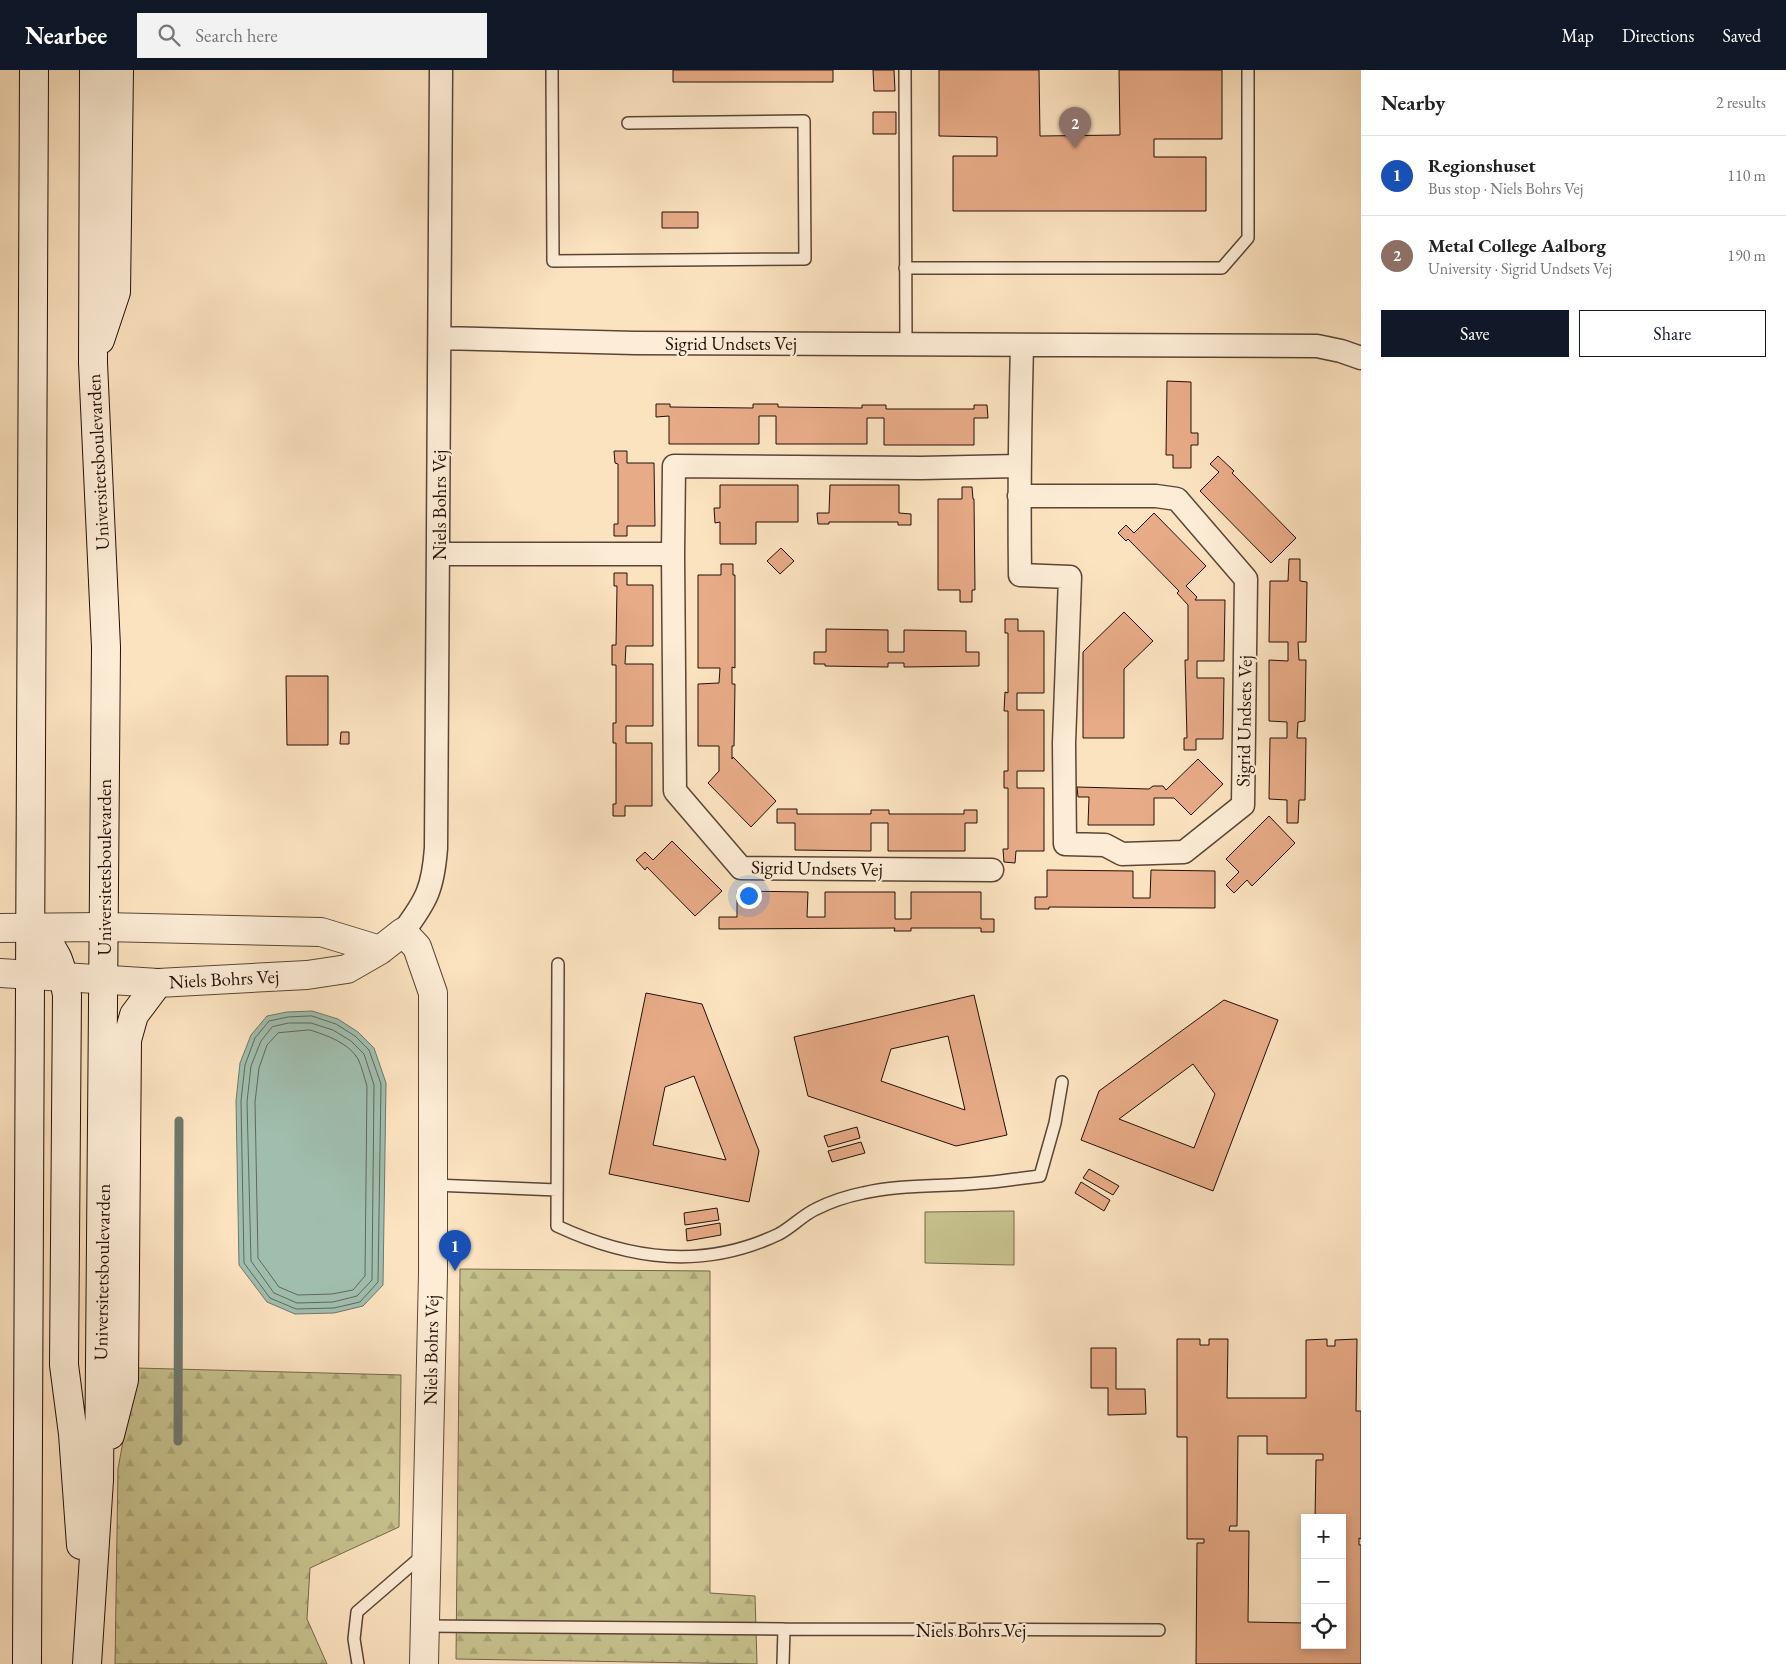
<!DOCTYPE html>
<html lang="en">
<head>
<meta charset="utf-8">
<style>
	body { margin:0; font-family:"EB Garamond",serif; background:#f2f2f2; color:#222 }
	.controls { position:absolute; right:15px; bottom:15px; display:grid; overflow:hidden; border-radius:0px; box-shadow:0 2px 8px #0003 }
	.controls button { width:45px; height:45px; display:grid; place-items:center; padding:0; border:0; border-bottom:1px solid #e0e0e0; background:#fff; color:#222; font:25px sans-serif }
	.you { position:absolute; left:748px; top:825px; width:18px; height:18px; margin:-12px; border:4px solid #fff; border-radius:50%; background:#1a73e8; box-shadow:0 0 0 8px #1a73e833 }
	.badge { display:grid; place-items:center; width:32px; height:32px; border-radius:50%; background:#111827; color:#fff; font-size:16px; font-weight:700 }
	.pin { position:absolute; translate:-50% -41px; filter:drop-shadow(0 1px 2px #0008) }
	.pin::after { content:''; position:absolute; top:26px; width:18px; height:15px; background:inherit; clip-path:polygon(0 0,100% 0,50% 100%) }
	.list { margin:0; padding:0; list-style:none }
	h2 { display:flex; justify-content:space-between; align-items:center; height:65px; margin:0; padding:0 20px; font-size:21px }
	h2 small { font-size:16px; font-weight:400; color:#767676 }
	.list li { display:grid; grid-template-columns:32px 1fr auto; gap:15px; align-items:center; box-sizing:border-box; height:80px; padding:0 20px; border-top:1px solid #e0e0e0 }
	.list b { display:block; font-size:19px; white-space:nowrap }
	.list p { margin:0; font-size:16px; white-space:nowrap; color:#767676 }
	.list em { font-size:16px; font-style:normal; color:#767676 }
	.actions { display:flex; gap:10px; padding:15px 20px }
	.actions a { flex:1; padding:11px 0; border:1px solid #111827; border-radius:0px; text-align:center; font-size:18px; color:#111827 }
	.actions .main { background:#111827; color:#fff }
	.icon { flex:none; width:28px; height:28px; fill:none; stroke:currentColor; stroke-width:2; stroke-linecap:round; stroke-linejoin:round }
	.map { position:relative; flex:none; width:1361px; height:1594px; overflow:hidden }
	header { display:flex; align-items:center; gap:30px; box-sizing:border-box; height:70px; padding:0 25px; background:#111827; color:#fff }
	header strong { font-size:24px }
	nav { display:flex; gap:28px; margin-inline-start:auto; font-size:18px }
	.search { width:350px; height:45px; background:#f2f2f2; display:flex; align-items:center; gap:12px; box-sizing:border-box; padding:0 18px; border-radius:0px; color:#767676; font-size:19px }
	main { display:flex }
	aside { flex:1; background:#fff }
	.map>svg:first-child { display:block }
	.green { fill:#c6c18d; stroke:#75684a }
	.forest { fill:url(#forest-firs); stroke:#75684a }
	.water { fill:#a0beae; stroke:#6e786c }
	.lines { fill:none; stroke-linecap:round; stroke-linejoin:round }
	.shore { stroke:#62675b; stroke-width:1 }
	.stream { stroke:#6e786c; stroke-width:9 }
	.building { fill:#e7ab87; stroke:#241008; fill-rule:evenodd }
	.service-casing { stroke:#5a4536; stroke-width:14 }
	.minor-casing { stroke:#5a4536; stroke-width:25 }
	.tertiary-casing { stroke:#5a4536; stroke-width:30 }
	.secondary-casing { stroke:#241008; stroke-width:30 }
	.service { stroke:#fdedd6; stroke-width:11 }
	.minor { stroke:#fdedd6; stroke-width:22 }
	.tertiary { stroke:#fdedd6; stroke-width:28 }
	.secondary { stroke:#fdedd6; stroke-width:28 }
	.labels { text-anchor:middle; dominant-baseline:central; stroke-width:4.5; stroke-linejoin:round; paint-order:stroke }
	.street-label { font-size:19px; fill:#241008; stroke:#fdedd6 }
</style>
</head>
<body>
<header>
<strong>Nearbee</strong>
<div class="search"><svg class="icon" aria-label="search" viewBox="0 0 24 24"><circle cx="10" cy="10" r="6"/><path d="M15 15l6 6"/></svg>Search here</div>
<nav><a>Map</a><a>Directions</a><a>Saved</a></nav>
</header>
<main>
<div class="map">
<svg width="1361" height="1594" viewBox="0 0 1361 1594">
	<defs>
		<pattern id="forest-firs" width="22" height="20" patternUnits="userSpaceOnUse" patternTransform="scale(1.25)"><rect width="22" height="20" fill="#c6c18d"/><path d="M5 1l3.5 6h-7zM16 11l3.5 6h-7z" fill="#aaa578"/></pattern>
	</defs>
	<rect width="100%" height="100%" fill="#fce3c0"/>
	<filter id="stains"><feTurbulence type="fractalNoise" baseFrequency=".004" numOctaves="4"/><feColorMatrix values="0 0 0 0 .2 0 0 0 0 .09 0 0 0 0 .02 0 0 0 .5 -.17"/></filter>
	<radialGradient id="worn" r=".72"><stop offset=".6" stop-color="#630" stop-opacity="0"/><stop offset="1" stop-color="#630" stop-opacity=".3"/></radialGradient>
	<path class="green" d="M 1014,1141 L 1014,1195 L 925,1193 L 925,1142 Z"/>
	<path class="forest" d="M 460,1199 L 710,1201 L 710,1523 L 755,1526 L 757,1594 L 456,1589 Z
		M 136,1298 L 401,1305 L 399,1457 L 310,1498 L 307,1549 L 327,1594 L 115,1594 L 118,1399 Z"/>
	<path class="water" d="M 312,941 L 338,949 L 358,962 L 374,978 L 386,1013 L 383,1215 L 363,1236 L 334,1243 L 295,1244 L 267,1232 L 239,1195 L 236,1031 L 240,993 L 251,965 L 267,946 L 287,942 Z"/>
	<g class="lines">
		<path class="shore" d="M 312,946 L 336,954 L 355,966 L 369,980 L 381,1014 L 378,1212 L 360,1232 L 334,1238 L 296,1239 L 270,1228 L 244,1193 L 241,1031 L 245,995 L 255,968 L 269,951 L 288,947 Z
			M 289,953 L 311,953 L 333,960 L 351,971 L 364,984 L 374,1015 L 372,1210 L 357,1226 L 333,1232 L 297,1233 L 274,1223 L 251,1191 L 247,1032 L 251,996 L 261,971 L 272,957 Z
			M 310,960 C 326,965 349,973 358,989 C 362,997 364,1007 367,1016 L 365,1206 L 353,1220 L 332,1224 L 298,1225 L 279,1217 L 258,1188 L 255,1032 L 259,998 L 267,975 L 278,963 Z"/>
		<path class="stream" d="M 178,1371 L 179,1051"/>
	</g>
	<path class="building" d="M 673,0 L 833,0 L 833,12 L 673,12 Z
		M 873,0 L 894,0 L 895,21 L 874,21 Z
		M 939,0 L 1039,0 L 1040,66 L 1120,65 L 1119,0 L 1222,0 L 1222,69 L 1154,69 L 1154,87 L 1206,87 L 1206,141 L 953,141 L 953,86 L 997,86 L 997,67 L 939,66 Z
		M 873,42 L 896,42 L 896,64 L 873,64 Z
		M 662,142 L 698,142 L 698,158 L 662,158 Z
		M 1167,311 L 1191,312 L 1191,363 L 1198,363 L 1198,375 L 1191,375 L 1191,398 L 1173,398 L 1173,385 L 1166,385 Z
		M 656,334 L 670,334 L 670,337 L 753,338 L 753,334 L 778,334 L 778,337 L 862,338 L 862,335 L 886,335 L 886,339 L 974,339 L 974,335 L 987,335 L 988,348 L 974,348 L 974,375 L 884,375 L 884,348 L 867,348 L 867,374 L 776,374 L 776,346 L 759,346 L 759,374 L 669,374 L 669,346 L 656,347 Z
		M 614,381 L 627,381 L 627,393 L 654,393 L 655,456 L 627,456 L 627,466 L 614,466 L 614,454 L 618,454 L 618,394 L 615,393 Z
		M 1218,386 L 1234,401 L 1232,403 L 1296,468 L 1271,493 L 1200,421 L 1219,402 L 1210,394 Z
		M 720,415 L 798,415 L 798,452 L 756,452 L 756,474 L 720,474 L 720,452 L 715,453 L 714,438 L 720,438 Z
		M 830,415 L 899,415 L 899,443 L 911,444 L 911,455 L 898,455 L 898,452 L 829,452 L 829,454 L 818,454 L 817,443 L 829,443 Z
		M 962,417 L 972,417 L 973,429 L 974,429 L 975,520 L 972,520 L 972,532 L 960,532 L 960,520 L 938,520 L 938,429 L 962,429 Z
		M 1154,443 L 1206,496 L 1186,516 L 1197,527 L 1195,530 L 1225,530 L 1224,591 L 1197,591 L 1197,608 L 1224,608 L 1223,669 L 1196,669 L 1196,680 L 1184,680 L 1184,668 L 1187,668 L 1185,590 L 1188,590 L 1188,535 L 1177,523 L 1179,521 L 1128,469 L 1126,471 L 1118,463 L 1126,455 L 1134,463 Z
		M 781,478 L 794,491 L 780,504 L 767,491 Z
		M 1289,489 L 1300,489 L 1300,511 L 1307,512 L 1306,572 L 1298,572 L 1299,590 L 1306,590 L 1305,651 L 1298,652 L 1297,668 L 1306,668 L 1305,730 L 1299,730 L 1298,753 L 1287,753 L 1287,730 L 1269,729 L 1270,668 L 1287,668 L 1287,652 L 1269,651 L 1269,590 L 1288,591 L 1288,572 L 1269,572 L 1270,511 L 1288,511 Z
		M 721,494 L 733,494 L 733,505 L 735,505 L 735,598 L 732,597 L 732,614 L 735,614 L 734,676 L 732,676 L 732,689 L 733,687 L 776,731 L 751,757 L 708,713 L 719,701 L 719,676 L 698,676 L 698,614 L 719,613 L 720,598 L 698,598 L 698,505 L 721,505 Z
		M 614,503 L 627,503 L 627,515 L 653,515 L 653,576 L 626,576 L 625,594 L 653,594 L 653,656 L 626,656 L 626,673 L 652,673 L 652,736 L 625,736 L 625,746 L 613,746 L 613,734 L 616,734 L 616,673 L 613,673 L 613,653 L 616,653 L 616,595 L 612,595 L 612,575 L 616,575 L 617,516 L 614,516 Z
		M 1124,542 L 1153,571 L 1124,599 L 1124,668 L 1083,668 L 1083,582 Z
		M 1005,549 L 1018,549 L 1018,561 L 1044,561 L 1044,623 L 1017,623 L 1017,640 L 1044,640 L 1044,701 L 1017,701 L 1017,718 L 1044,718 L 1044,781 L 1016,781 L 1015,793 L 1004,792 L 1003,779 L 1008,779 L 1008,718 L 1004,718 L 1004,701 L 1008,701 L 1008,641 L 1004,641 L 1005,622 L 1008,623 L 1008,563 L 1005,563 Z
		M 826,559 L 888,560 L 888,582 L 904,582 L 904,560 L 966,561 L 966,582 L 979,582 L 979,596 L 904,597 L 904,593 L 888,593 L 888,597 L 825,596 L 825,594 L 814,594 L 814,582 L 826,582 Z
		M 286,606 L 328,606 L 328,675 L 287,675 Z
		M 341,662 L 349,662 L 349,674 L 340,674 Z
		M 1198,689 L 1223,714 L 1191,745 L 1174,728 L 1154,728 L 1154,755 L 1088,755 L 1089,727 L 1078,727 L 1077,717 L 1149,719 L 1153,716 L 1163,716 L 1166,720 Z
		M 777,739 L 797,739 L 797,744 L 871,744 L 871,740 L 889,740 L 889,744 L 964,744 L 964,740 L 977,740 L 977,753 L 965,753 L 965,781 L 888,781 L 888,753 L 871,753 L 871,781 L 795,780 L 795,753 L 777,753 Z
		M 1269,746 L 1295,773 L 1252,816 L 1247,810 L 1234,823 L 1226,815 L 1239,802 L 1226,789 Z
		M 672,771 L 722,821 L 695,846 L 647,797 L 645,800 L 636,790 L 645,782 L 653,790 Z
		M 1047,800 L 1133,801 L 1133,828 L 1150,828 L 1151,800 L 1215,801 L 1215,838 L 1049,837 L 1049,839 L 1035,839 L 1035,827 L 1047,827 Z
		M 737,821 L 808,822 L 807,847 L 825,847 L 825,822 L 895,822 L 895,849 L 911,849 L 911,822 L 981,822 L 981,849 L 994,849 L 994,862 L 981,862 L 981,858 L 911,858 L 911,861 L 894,861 L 895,858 L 719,859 L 719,847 L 737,847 Z
		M 646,923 L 702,934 L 759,1081 L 749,1132 L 609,1104 ZM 694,1006 L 726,1090 L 653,1075 L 665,1017 Z
		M 974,925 L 1007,1065 L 956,1076 L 808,1026 L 794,967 ZM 948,966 L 965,1040 L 881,1011 L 891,979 Z
		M 1224,930 L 1278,950 L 1213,1121 L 1081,1070 L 1099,1021 ZM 1193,994 L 1215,1024 L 1194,1078 L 1119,1049 Z
		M 857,1057 L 860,1068 L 828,1077 L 824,1066 Z
		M 861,1072 L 865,1083 L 832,1092 L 828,1081 Z
		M 1089,1099 L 1119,1116 L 1113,1125 L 1083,1108 Z
		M 1081,1112 L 1110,1130 L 1104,1141 L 1075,1123 Z
		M 717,1138 L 719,1150 L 685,1155 L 684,1143 Z
		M 720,1153 L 721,1165 L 687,1171 L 686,1159 Z
		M 1177,1269 L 1200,1269 L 1200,1275 L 1209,1275 L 1209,1269 L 1228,1269 L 1227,1328 L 1306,1328 L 1306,1270 L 1327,1269 L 1327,1276 L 1335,1276 L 1335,1270 L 1357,1269 L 1356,1341 L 1361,1341 L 1361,1469 L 1359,1468 L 1359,1475 L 1361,1475 L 1361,1594 L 1196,1594 L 1197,1473 L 1204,1473 L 1204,1469 L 1187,1469 L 1187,1367 L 1177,1367 ZM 1238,1366 L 1267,1366 L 1267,1384 L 1323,1384 L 1323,1390 L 1316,1390 L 1315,1448 L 1342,1448 L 1342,1575 L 1305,1575 L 1305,1553 L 1248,1552 L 1249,1461 L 1229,1461 L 1230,1456 L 1237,1456 Z
		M 1091,1278 L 1116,1278 L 1116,1319 L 1145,1319 L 1146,1344 L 1108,1345 L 1108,1318 L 1091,1318 Z"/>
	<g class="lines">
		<defs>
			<path id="service" d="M 552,0 L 553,191 L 805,189 L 804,51 L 628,53
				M 905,0 L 906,273
				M 905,198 L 1222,198 L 1248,168 L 1248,0
				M 558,894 L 557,1156 C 630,1190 704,1200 779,1164 C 792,1157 803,1145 816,1139 C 830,1132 848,1126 863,1123 C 901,1114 941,1117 980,1113 C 1000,1112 1020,1108 1040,1106 L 1055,1053 L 1062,1012
				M 433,1115 L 557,1120
				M 424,1556 L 784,1559 L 783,1594
				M 784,1559 L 1159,1560
				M 358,1594 L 354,1569 L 357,1542 L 423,1485"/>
			<path id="minor" d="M 440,268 L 635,273 L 1317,276 L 1341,281 L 1361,288
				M 1019,426 L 1156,426 L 1177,429 L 1246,509 L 1243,735 L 1184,782 L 1122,784 L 1105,775 L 1065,774 L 1064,673 L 1070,507 L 1020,505 C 1019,428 1020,352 1022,275
				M 439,484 L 673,484 L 675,721 L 741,798 L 992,800
				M 673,484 L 674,396 L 921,398 L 1019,396
				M 403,862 C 427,830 433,818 436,778 L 441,0"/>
			<path id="tertiary" d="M 0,858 L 103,857 L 321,862 L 380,880
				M 0,903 L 158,913 L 307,905 L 347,899 L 380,880 L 403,862 L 417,877 L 433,923 L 433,1204 L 424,1594"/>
			<path id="secondary" d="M 100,270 L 116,222 L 119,0
				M 31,857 C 58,878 61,893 67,925 L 64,1295 L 73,1364 L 81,1475
				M 110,1365 L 124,1310 L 127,970 L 134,945 L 158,913
				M 27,1594 L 34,0
				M 87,1594 L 99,1410 L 106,577 L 93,293 L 94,0"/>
		</defs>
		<use href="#service" class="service-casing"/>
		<use href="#minor" class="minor-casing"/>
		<use href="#tertiary" class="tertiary-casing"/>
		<use href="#secondary" class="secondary-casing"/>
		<use href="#service" class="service"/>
		<use href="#minor" class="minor"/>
		<use href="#tertiary" class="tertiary"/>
		<use href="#secondary" class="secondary"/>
	</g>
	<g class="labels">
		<g class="street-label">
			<text x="731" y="273">Sigrid Undsets Vej</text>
			<text transform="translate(98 392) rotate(-93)">Universitetsboulevarden</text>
			<text transform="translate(439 435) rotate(-90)">Niels Bohrs Vej</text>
			<text transform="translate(1244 651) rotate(-89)">Sigrid Undsets Vej</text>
			<text transform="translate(104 797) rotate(-90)">Universitetsboulevarden</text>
			<text transform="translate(817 798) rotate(1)">Sigrid Undsets Vej</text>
			<text transform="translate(224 909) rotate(-3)">Niels Bohrs Vej</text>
			<text transform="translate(102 1202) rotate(-89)">Universitetsboulevarden</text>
			<text transform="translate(431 1280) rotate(-89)">Niels Bohrs Vej</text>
			<text x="971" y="1560">Niels Bohrs Vej</text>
		</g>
	</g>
	<rect width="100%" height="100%" filter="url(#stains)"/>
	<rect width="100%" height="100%" fill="url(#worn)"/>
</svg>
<div class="controls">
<button>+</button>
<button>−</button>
<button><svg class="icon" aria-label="locate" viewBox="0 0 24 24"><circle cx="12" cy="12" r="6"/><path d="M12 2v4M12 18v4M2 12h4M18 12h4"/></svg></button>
</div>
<div class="you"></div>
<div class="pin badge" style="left:455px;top:1201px;background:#1a4fb4">1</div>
<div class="pin badge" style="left:1075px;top:78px;background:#8d6e63">2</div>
</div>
<aside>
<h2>Nearby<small>2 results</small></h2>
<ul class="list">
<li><span class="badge" style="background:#1a4fb4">1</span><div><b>Regionshuset</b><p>Bus stop · Niels Bohrs Vej</p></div><em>110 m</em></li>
<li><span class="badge" style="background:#8d6e63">2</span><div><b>Metal College Aalborg</b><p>University · Sigrid Undsets Vej</p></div><em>190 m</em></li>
</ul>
<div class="actions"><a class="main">Save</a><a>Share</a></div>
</aside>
</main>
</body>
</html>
